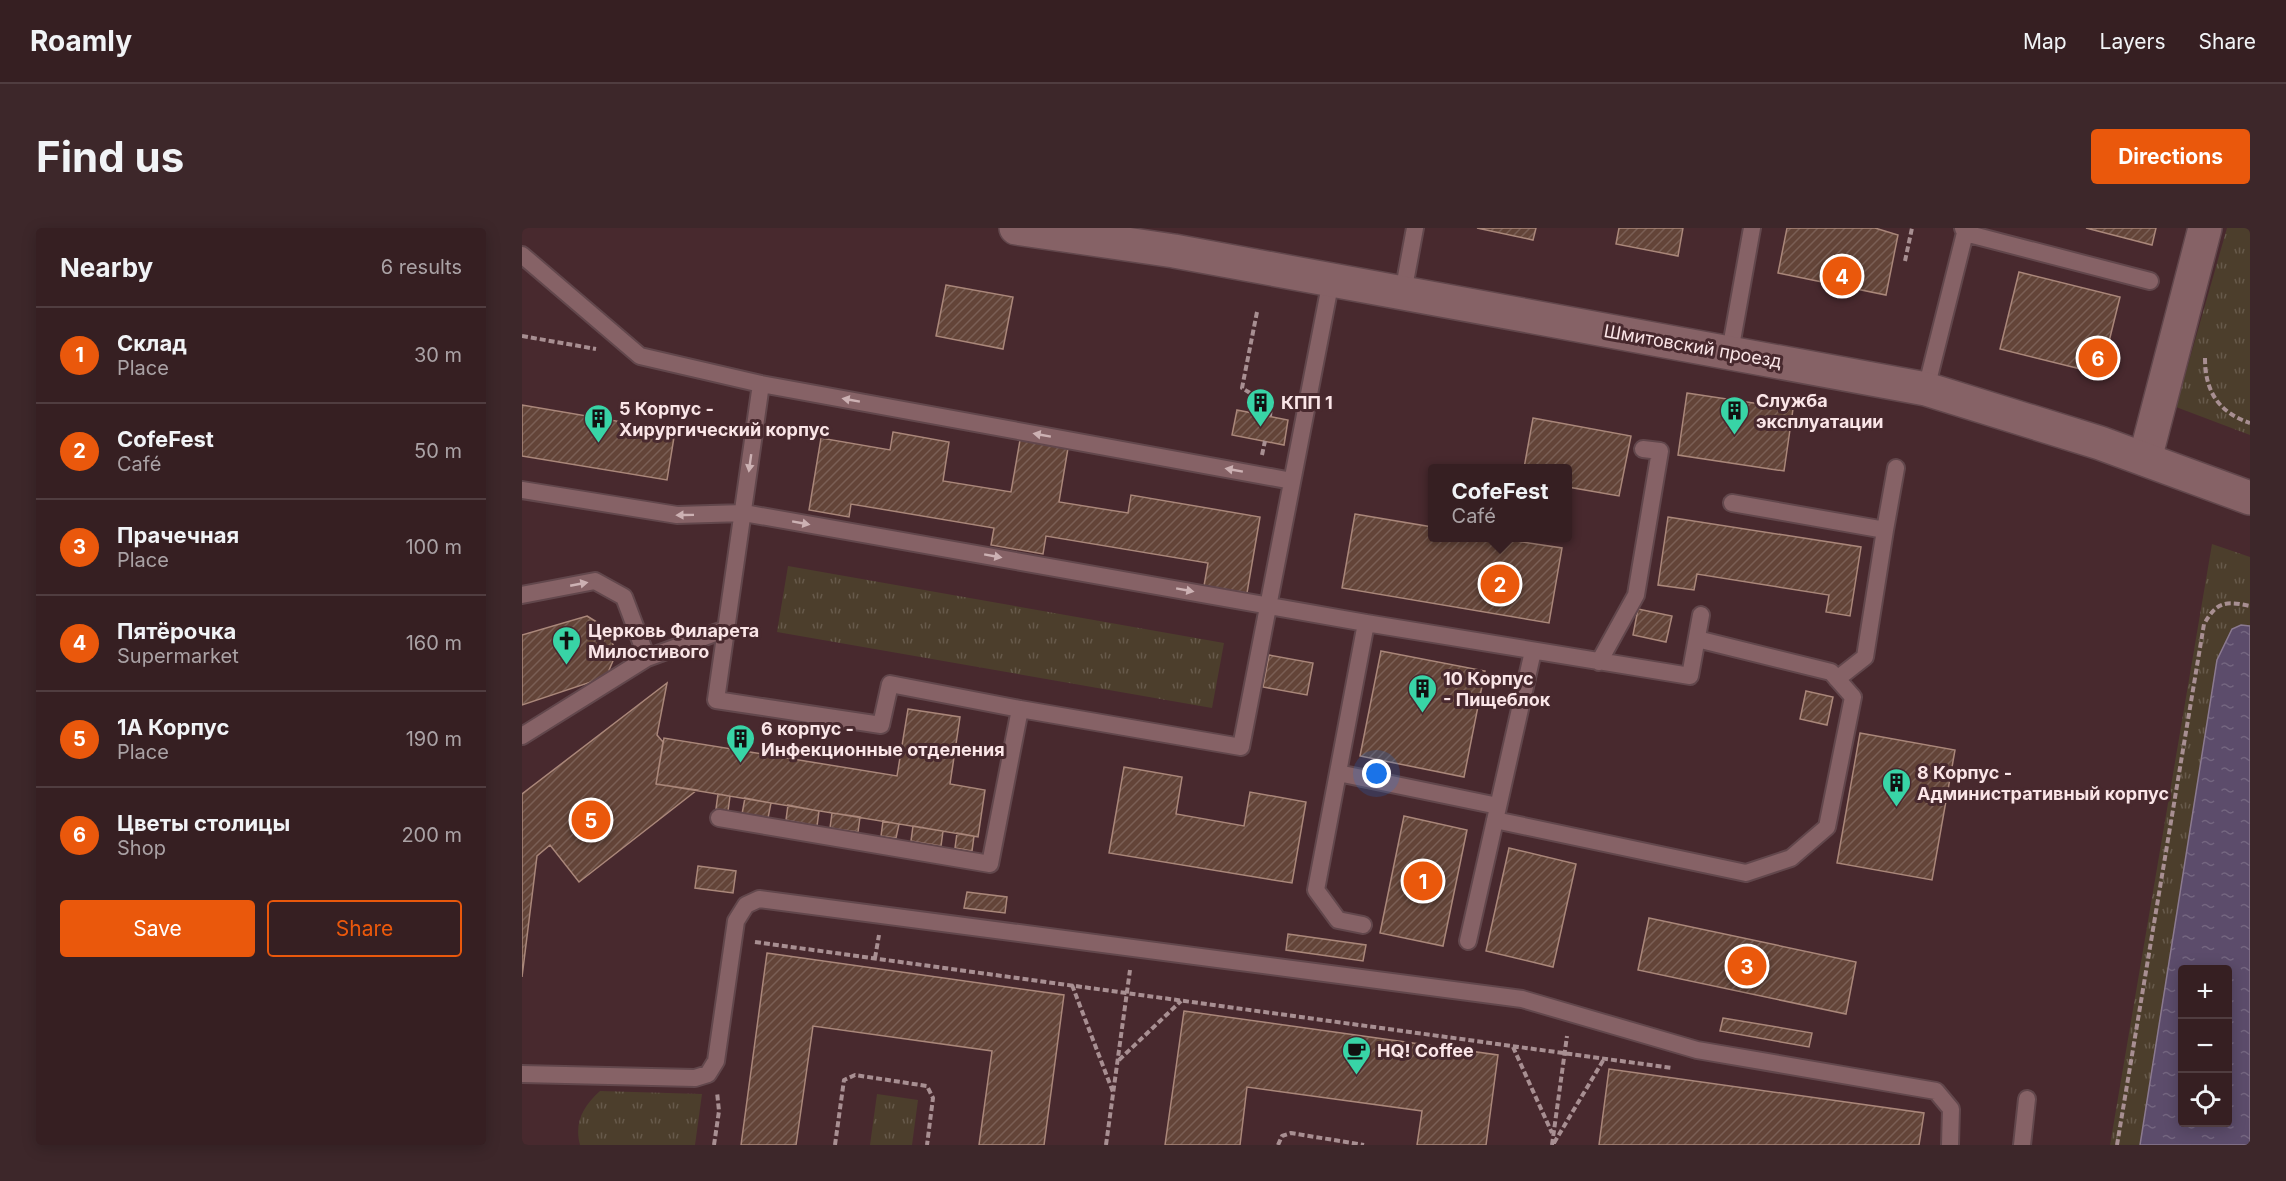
<!DOCTYPE html>
<html lang="en">
<head>
<meta charset="utf-8">
<style>
	body { margin:0; font-family:Inter,sans-serif; background:#3d272a; color:#f1f3f6 }
	.controls { position:absolute; right:18px; bottom:18px; display:grid; overflow:hidden; border-radius:6px; box-shadow:0 3px 15px #0003 }
	.controls button { width:54px; height:54px; display:grid; place-items:center; padding:0; border:0; border-bottom:2px solid #503d40; background:#361f22; color:#f1f3f6; font:30px sans-serif }
	.you { position:absolute; left:855px; top:546px; width:21px; height:21px; margin:-15px; border:4px solid #fff; border-radius:50%; background:#1a73e8; box-shadow:0 0 0 9px #1a73e833 }
	.badge { display:grid; place-items:center; width:39px; height:39px; border-radius:50%; background:#ea580c; color:#fff; font-size:20px; font-weight:700 }
	.pin { position:absolute; translate:-50% -50%; border:3px solid #fff; box-shadow:0 2px 6px #0006 }
	.popup { position:absolute; left:906px; top:236px; width:144px; height:78px; box-sizing:border-box; display:grid; place-content:center; border-radius:6px; background:#361f22; filter:drop-shadow(0 2px 4px #0005); font-size:20px; white-space:nowrap; color:#aaa2a5 }
	.popup b { font-size:22px; color:#f1f3f6 }
	.popup::after { content:''; position:absolute; left:50%; top:100%; margin-left:-12px; border:12px solid transparent; border-top-color:#361f22 }
	.list { margin:0; padding:0; list-style:none }
	h2 { display:flex; justify-content:space-between; align-items:center; height:78px; margin:0; padding:0 24px; font-size:26px }
	h2 small { font-size:20px; font-weight:400; color:#aaa2a5 }
	.list li { display:grid; grid-template-columns:39px 1fr auto; gap:18px; align-items:center; box-sizing:border-box; height:96px; padding:0 24px; border-top:2px solid #503d40 }
	.list b { display:block; font-size:22px; white-space:nowrap }
	.list p { margin:0; font-size:20px; white-space:nowrap; color:#aaa2a5 }
	.list em { font-size:20px; font-style:normal; color:#aaa2a5 }
	.actions { display:flex; gap:12px; padding:18px 24px }
	.actions a { flex:1; padding:14px 0; border:2px solid #ea580c; border-radius:6px; text-align:center; font-size:21px; color:#ea580c }
	.actions .main { background:#ea580c; color:#fff }
	.icon { flex:none; width:33px; height:33px; fill:none; stroke:currentColor; stroke-width:2; stroke-linecap:round; stroke-linejoin:round }
	.map { position:relative; flex:none; width:1728px; height:917px; overflow:hidden; border-radius:6px }
	header { display:flex; align-items:center; gap:36px; box-sizing:border-box; height:84px; padding:0 30px; background:#361f22; border-bottom:2px solid #503d40 }
	header strong { font-size:28px }
	nav { display:flex; gap:33px; margin-inline-start:auto; font-size:21px }
	.intro { display:flex; align-items:center; justify-content:space-between; box-sizing:border-box; height:144px; padding:0 36px }
	h1 { margin:0; font-size:42px }
	.button { padding:15px 27px; border-radius:6px; background:#ea580c; color:#fff; font-size:21px; font-weight:700 }
	main { display:flex; gap:36px; padding:0 36px }
	aside { flex:1; background:#361f22; border-radius:6px; box-shadow:0 3px 15px #0003 }
	.map>svg:first-child { display:block }
	.grass { fill:url(#grass-tufts); fill-rule:evenodd }
	.water { fill:url(#water-ripples); stroke:#8b7a90; stroke-width:1.5; fill-rule:evenodd }
	.building { fill:url(#building-hatch); stroke:#aa877a; stroke-width:1.5 }
	.lines { fill:none; stroke-linecap:round; stroke-linejoin:round }
	.service-casing { stroke:#62474c; stroke-width:20 }
	.tertiary-casing { stroke:#62474c; stroke-width:36 }
	.secondary-casing { stroke:#62474c; stroke-width:36 }
	.path { stroke:#a88f92; stroke-width:4; stroke-dasharray:6 3; stroke-linecap:butt }
	.service { stroke:#866266; stroke-width:16 }
	.tertiary { stroke:#866266; stroke-width:33 }
	.secondary { stroke:#866266; stroke-width:33 }
	.oneway { fill:#ccb1b3 }
	.labels { text-anchor:middle; dominant-baseline:central; stroke-width:6; stroke-linejoin:round; paint-order:stroke }
	.street-label { font-size:18px; fill:#fae5e7; stroke:#48292e }
	.poi-label { font-size:18px; font-weight:bold; fill:#fae5e7; stroke:#48292e; text-anchor:start }
</style>
</head>
<body>
<header>
<strong>Roamly</strong>
<nav><a>Map</a><a>Layers</a><a>Share</a></nav>
</header>
<div class="intro"><h1>Find us</h1><a class="button">Directions</a></div>
<main>
<aside>
<h2>Nearby<small>6 results</small></h2>
<ul class="list">
<li><span class="badge">1</span><div><b>Склад</b><p>Place</p></div><em>30 m</em></li>
<li><span class="badge">2</span><div><b>CofeFest</b><p>Café</p></div><em>50 m</em></li>
<li><span class="badge">3</span><div><b>Прачечная</b><p>Place</p></div><em>100 m</em></li>
<li><span class="badge">4</span><div><b>Пятёрочка</b><p>Supermarket</p></div><em>160 m</em></li>
<li><span class="badge">5</span><div><b>1А Корпус</b><p>Place</p></div><em>190 m</em></li>
<li><span class="badge">6</span><div><b>Цветы столицы</b><p>Shop</p></div><em>200 m</em></li>
</ul>
<div class="actions"><a class="main">Save</a><a>Share</a></div>
</aside>
<div class="map">
<svg width="1728" height="917" viewBox="0 0 1728 917">
	<defs>
		<pattern id="grass-tufts" width="24" height="20" patternUnits="userSpaceOnUse" patternTransform="scale(1.5)"><rect width="24" height="20" fill="#4c3e2c"/><path d="M3 7l-1-3M5 7V3M7 7l1-3M15 17l-1-3M17 17v-4M19 17l1-3" fill="none" stroke="#675a4b"/></pattern>
		<pattern id="water-ripples" width="26" height="14" patternUnits="userSpaceOnUse" patternTransform="scale(1.5)"><rect width="26" height="14" fill="#5c4c6b"/><path d="M2 4q2-2 4 0t4 0M15 11q2-2 4 0t4 0" fill="none" stroke="#746680"/></pattern>
		<pattern id="building-hatch" width="6" height="6" patternUnits="userSpaceOnUse" patternTransform="scale(1.5)"><rect width="6" height="6" fill="#634438"/><path d="M-1 1l2-2M0 6l6-6M5 7l2-2" fill="none" stroke="#7a5f55"/></pattern>
	</defs>
	<rect width="100%" height="100%" fill="#48292e"/>
	<path class="grass" d="M 1705,0 L 1728,0 L 1728,207 L 1654,179 Z
		M 1690,316 L 1728,329 L 1728,917 L 1588,917 ZM 1660,742 L 1706,742 L 1706,894 L 1660,894 Z
		M 266,338 L 702,415 L 690,480 L 255,404 Z
		M 78,863 L 180,866 L 173,917 L 58,917 C 52,895 61,878 78,863 Z
		M 355,866 L 396,872 L 390,917 L 348,917 Z"/>
	<path class="water" d="M 1719,397 L 1728,398 L 1728,917 L 1618,917 L 1695,432 L 1710,401 ZM 1660,742 L 1706,742 L 1706,894 L 1660,894 Z"/>
	<path class="building" d="M 955,0 L 1014,0 L 1011,12 Z
		M 1097,0 L 1161,0 L 1156,28 L 1094,16 Z
		M 1265,0 L 1353,0 L 1376,7 L 1364,67 L 1256,45 Z
		M 1564,0 L 1634,0 L 1630,17 Z
		M 1497,44 L 1598,69 L 1579,146 L 1478,121 Z
		M 424,57 L 491,69 L 481,121 L 414,108 Z
		M 1165,165 L 1271,181 L 1262,243 L 1156,227 Z
		M 0,177 L 153,203 L 145,252 L 0,228 Z
		M 715,182 L 766,192 L 762,217 L 710,207 Z
		M 1011,190 L 1109,208 L 1097,268 L 1046,259 L 1046,240 L 1002,240 Z
		M 371,204 L 427,214 L 421,253 L 489,264 L 498,212 L 546,220 L 537,274 L 606,285 L 609,267 L 738,289 L 725,365 L 682,358 L 686,335 L 524,308 L 521,326 L 469,317 L 472,300 L 329,276 L 327,289 L 287,282 L 299,210 L 368,222 Z
		M 833,286 L 910,299 L 910,310 L 975,310 L 1040,320 L 1027,395 L 820,360 Z
		M 1146,289 L 1339,319 L 1328,388 L 1304,384 L 1307,367 L 1175,346 L 1172,362 L 1136,357 Z
		M 1116,381 L 1150,388 L 1144,414 L 1111,407 Z
		M 65,388 L 86,401 L 94,426 L 84,449 L 0,477 L 0,407 Z
		M 859,423 L 963,443 L 942,549 L 838,528 Z
		M 747,427 L 791,435 L 785,467 L 741,459 Z
		M 145,455 L 135,507 L 141,514 L 134,556 L 175,562 L 57,654 L 28,617 L 15,628 L 0,749 L 0,566 Z
		M 1284,463 L 1311,469 L 1305,497 L 1278,491 Z
		M 386,481 L 438,489 L 428,556 L 463,562 L 456,609 L 134,556 L 142,510 L 375,548 Z
		M 1338,505 L 1433,522 L 1410,652 L 1315,635 Z
		M 602,539 L 660,549 L 654,586 L 722,598 L 728,564 L 784,574 L 770,655 L 587,625 Z
		M 196,566 L 208,568 L 206,583 L 194,581 Z
		M 223,570 L 249,575 L 246,590 L 220,586 Z
		M 266,577 L 297,583 L 295,598 L 264,592 Z
		M 310,585 L 338,589 L 336,604 L 308,600 Z
		M 882,588 L 945,602 L 921,718 L 858,705 Z
		M 361,593 L 377,596 L 374,610 L 359,608 Z
		M 391,598 L 421,603 L 419,618 L 389,613 Z
		M 435,605 L 452,608 L 450,623 L 433,620 Z
		M 987,620 L 1054,636 L 1031,739 L 964,723 Z
		M 176,638 L 214,643 L 211,665 L 173,660 Z
		M 445,664 L 485,669 L 483,685 L 442,680 Z
		M 1127,690 L 1334,734 L 1324,786 L 1116,742 Z
		M 766,706 L 844,717 L 841,733 L 764,722 Z
		M 245,725 L 542,767 L 522,917 L 457,917 L 470,823 L 291,798 L 274,917 L 219,917 Z
		M 662,783 L 976,827 L 964,917 L 895,917 L 900,883 L 725,859 L 718,917 L 643,917 Z
		M 1201,790 L 1290,805 L 1287,819 L 1198,803 Z
		M 1087,841 L 1402,885 L 1397,917 L 1077,917 Z"/>
	<g class="lines">
		<defs>
			<path id="service" d="M 1443,5 L 1628,53
				M 0,27 L 118,128 L 239,156 L 770,253
				M 881,65 L 893,0
				M 1208,124 L 1230,0
				M 239,156 L 194,472 L 359,497 L 368,456 L 498,481
				M 1404,161 L 1443,5 L 1441,0
				M 0,262 L 155,287 L 222,285 L 844,395 L 1168,448 L 1179,387
				M 1210,275 L 1363,302 L 1343,429 L 1315,451
				M 1363,302 L 1374,240
				M 0,367 L 73,353 L 102,369 L 125,430
				M 1077,434 L 1114,367 L 1138,223 L 1121,221
				M 0,508 L 125,430 L 204,401
				M 816,545 L 976,578
				M 197,590 L 468,636 L 498,481 L 719,519 L 809,52
				M 973,592 L 1224,645 L 1269,630 L 1305,599 L 1331,469 L 1309,444 L 1175,411
				M 841,697 L 816,692 L 794,662 L 844,395
				M 946,713 L 1011,423
				M 0,846 L 173,850 L 186,846 L 194,833 L 214,693 L 224,677 L 237,671 L 1000,771 L 1175,822 L 1414,863 L 1429,881 L 1428,917
				M 1500,917 L 1505,871"/>
			<path id="tertiary" d="M 1623,231 L 1683,0"/>
			<path id="secondary" d="M 494,0 L 652,23 L 1404,161 L 1578,215 L 1728,270"/>
		</defs>
		<use href="#service" class="service-casing"/>
		<use href="#tertiary" class="tertiary-casing"/>
		<use href="#secondary" class="secondary-casing"/>
		<path class="path" d="M 1383,33 L 1390,0
			M 735,84 L 720,160 L 749,178 L 748,188
			M 0,108 L 74,121
			M 1683,130 C 1683,163 1696,184 1728,195
			M 740,227 L 743,213
			M 233,714 L 1150,840
			M 353,730 L 357,707
			M 550,757 L 591,864
			M 991,819 L 1030,905
			M 597,832 L 659,773
			M 1032,915 L 1082,831
			M 192,917 L 197,883 L 195,864
			M 313,917 L 322,852 L 333,847 L 405,858 L 411,870 L 405,917
			M 584,917 L 608,742
			M 756,917 L 760,908 L 769,905 L 842,917
			M 1030,917 L 1045,808
			M 1595,917 L 1682,396 C 1695,373 1704,373 1728,378"/>
		<use href="#service" class="service"/>
		<use href="#tertiary" class="tertiary"/>
		<use href="#secondary" class="secondary"/>
	</g>
	<defs><path id="oneway-solid" d="M-6-.8H1V-3.2L6.5 0L1 3.2V.8H-6Z" transform="scale(1.5)"/></defs>
	<g class="oneway">
		<use href="#oneway-solid" transform="translate(329 172) rotate(-170)"/>
		<use href="#oneway-solid" transform="translate(520 207) rotate(-170)"/>
		<use href="#oneway-solid" transform="translate(228 235) rotate(98)"/>
		<use href="#oneway-solid" transform="translate(712 242) rotate(-170)"/>
		<use href="#oneway-solid" transform="translate(163 287) rotate(179)"/>
		<use href="#oneway-solid" transform="translate(279 295) rotate(10)"/>
		<use href="#oneway-solid" transform="translate(471 328) rotate(10)"/>
		<use href="#oneway-solid" transform="translate(57 356) rotate(-11)"/>
		<use href="#oneway-solid" transform="translate(663 362) rotate(10)"/>
	</g>
	<defs>
		<symbol id="building-pin" viewBox="-11 -11 22 30"><path d="M0 17L-7.5 6A9.5 9.5 0 1 1 7.5 6Z" fill="#38d4a6" stroke="#48292e"/><path d="M-4-6H4V6H1V3H-1V6H-4ZM-2.5-4.3h1.7v1.8h-1.7ZM.8-4.3h1.7v1.8H.8ZM-2.5-1h1.7V.8h-1.7ZM.8-1h1.7V.8H.8Z" fill="#111"/></symbol>
		<symbol id="church-pin" viewBox="-11 -11 22 30"><path d="M0 17L-7.5 6A9.5 9.5 0 1 1 7.5 6Z" fill="#38d4a6" stroke="#48292e"/><path d="M-1.2-6h2.4v3.5h3.3v2.4h-3.3V6h-2.4V-.1h-3.3v-2.4h3.3Z" fill="#111"/></symbol>
		<symbol id="cafe-pin" viewBox="-11 -11 22 30"><path d="M0 17L-7.5 6A9.5 9.5 0 1 1 7.5 6Z" fill="#38d4a6" stroke="#48292e"/><path d="M-5.5-4.5H6V0H3Q3 3.5 0 3.5H-2.5Q-5.5 3.5-5.5 0ZM3-3.2v2h1.7v-2ZM-6 4.5H4V6H-6Z" fill="#111"/></symbol>
	</defs>
	<g fill-rule="evenodd">
		<use href="#building-pin" x="722" y="158" width="33" height="45"/>
		<use href="#building-pin" x="1196" y="166" width="33" height="45"/>
		<use href="#building-pin" x="60" y="174" width="33" height="45"/>
		<use href="#church-pin" x="28" y="396" width="33" height="45"/>
		<use href="#building-pin" x="884" y="444" width="33" height="45"/>
		<use href="#building-pin" x="202" y="494" width="33" height="45"/>
		<use href="#building-pin" x="1358" y="538" width="33" height="45"/>
		<use href="#cafe-pin" x="818" y="806" width="33" height="45"/>
	</g>
	<g class="labels">
		<g class="street-label">
			<text transform="translate(1171 118) rotate(10)">Шмитовский проезд</text>
		</g>
		<g class="poi-label">
			<text x="1234" y="172">Служба<tspan x="1234" dy="21">эксплуатации</tspan></text>
			<text x="759" y="174">КПП 1</text>
			<text x="97" y="180">5 Корпус -<tspan x="97" dy="21">Хирургический корпус</tspan></text>
			<text x="66" y="402">Церковь Филарета<tspan x="66" dy="21">Милостивого</tspan></text>
			<text x="921" y="450">10 Корпус<tspan x="921" dy="21">- Пищеблок</tspan></text>
			<text x="239" y="500">6 корпус -<tspan x="239" dy="21">Инфекционные отделения</tspan></text>
			<text x="1395" y="544">8 Корпус -<tspan x="1395" dy="21">Административный корпус</tspan></text>
			<text x="855" y="822">HQ! Coffee</text>
		</g>
	</g>
</svg>
<div class="controls">
<button>+</button>
<button>−</button>
<button><svg class="icon" aria-label="locate" viewBox="0 0 24 24"><circle cx="12" cy="12" r="6"/><path d="M12 2v4M12 18v4M2 12h4M18 12h4"/></svg></button>
</div>
<div class="you"></div>
<div class="pin badge" style="left:901px;top:653px">1</div>
<div class="pin badge" style="left:978px;top:356px">2</div>
<div class="popup"><b>CofeFest</b>Café</div>
<div class="pin badge" style="left:1225px;top:738px">3</div>
<div class="pin badge" style="left:1320px;top:48px">4</div>
<div class="pin badge" style="left:69px;top:592px">5</div>
<div class="pin badge" style="left:1576px;top:130px">6</div>
</div>
</main>
</body>
</html>
